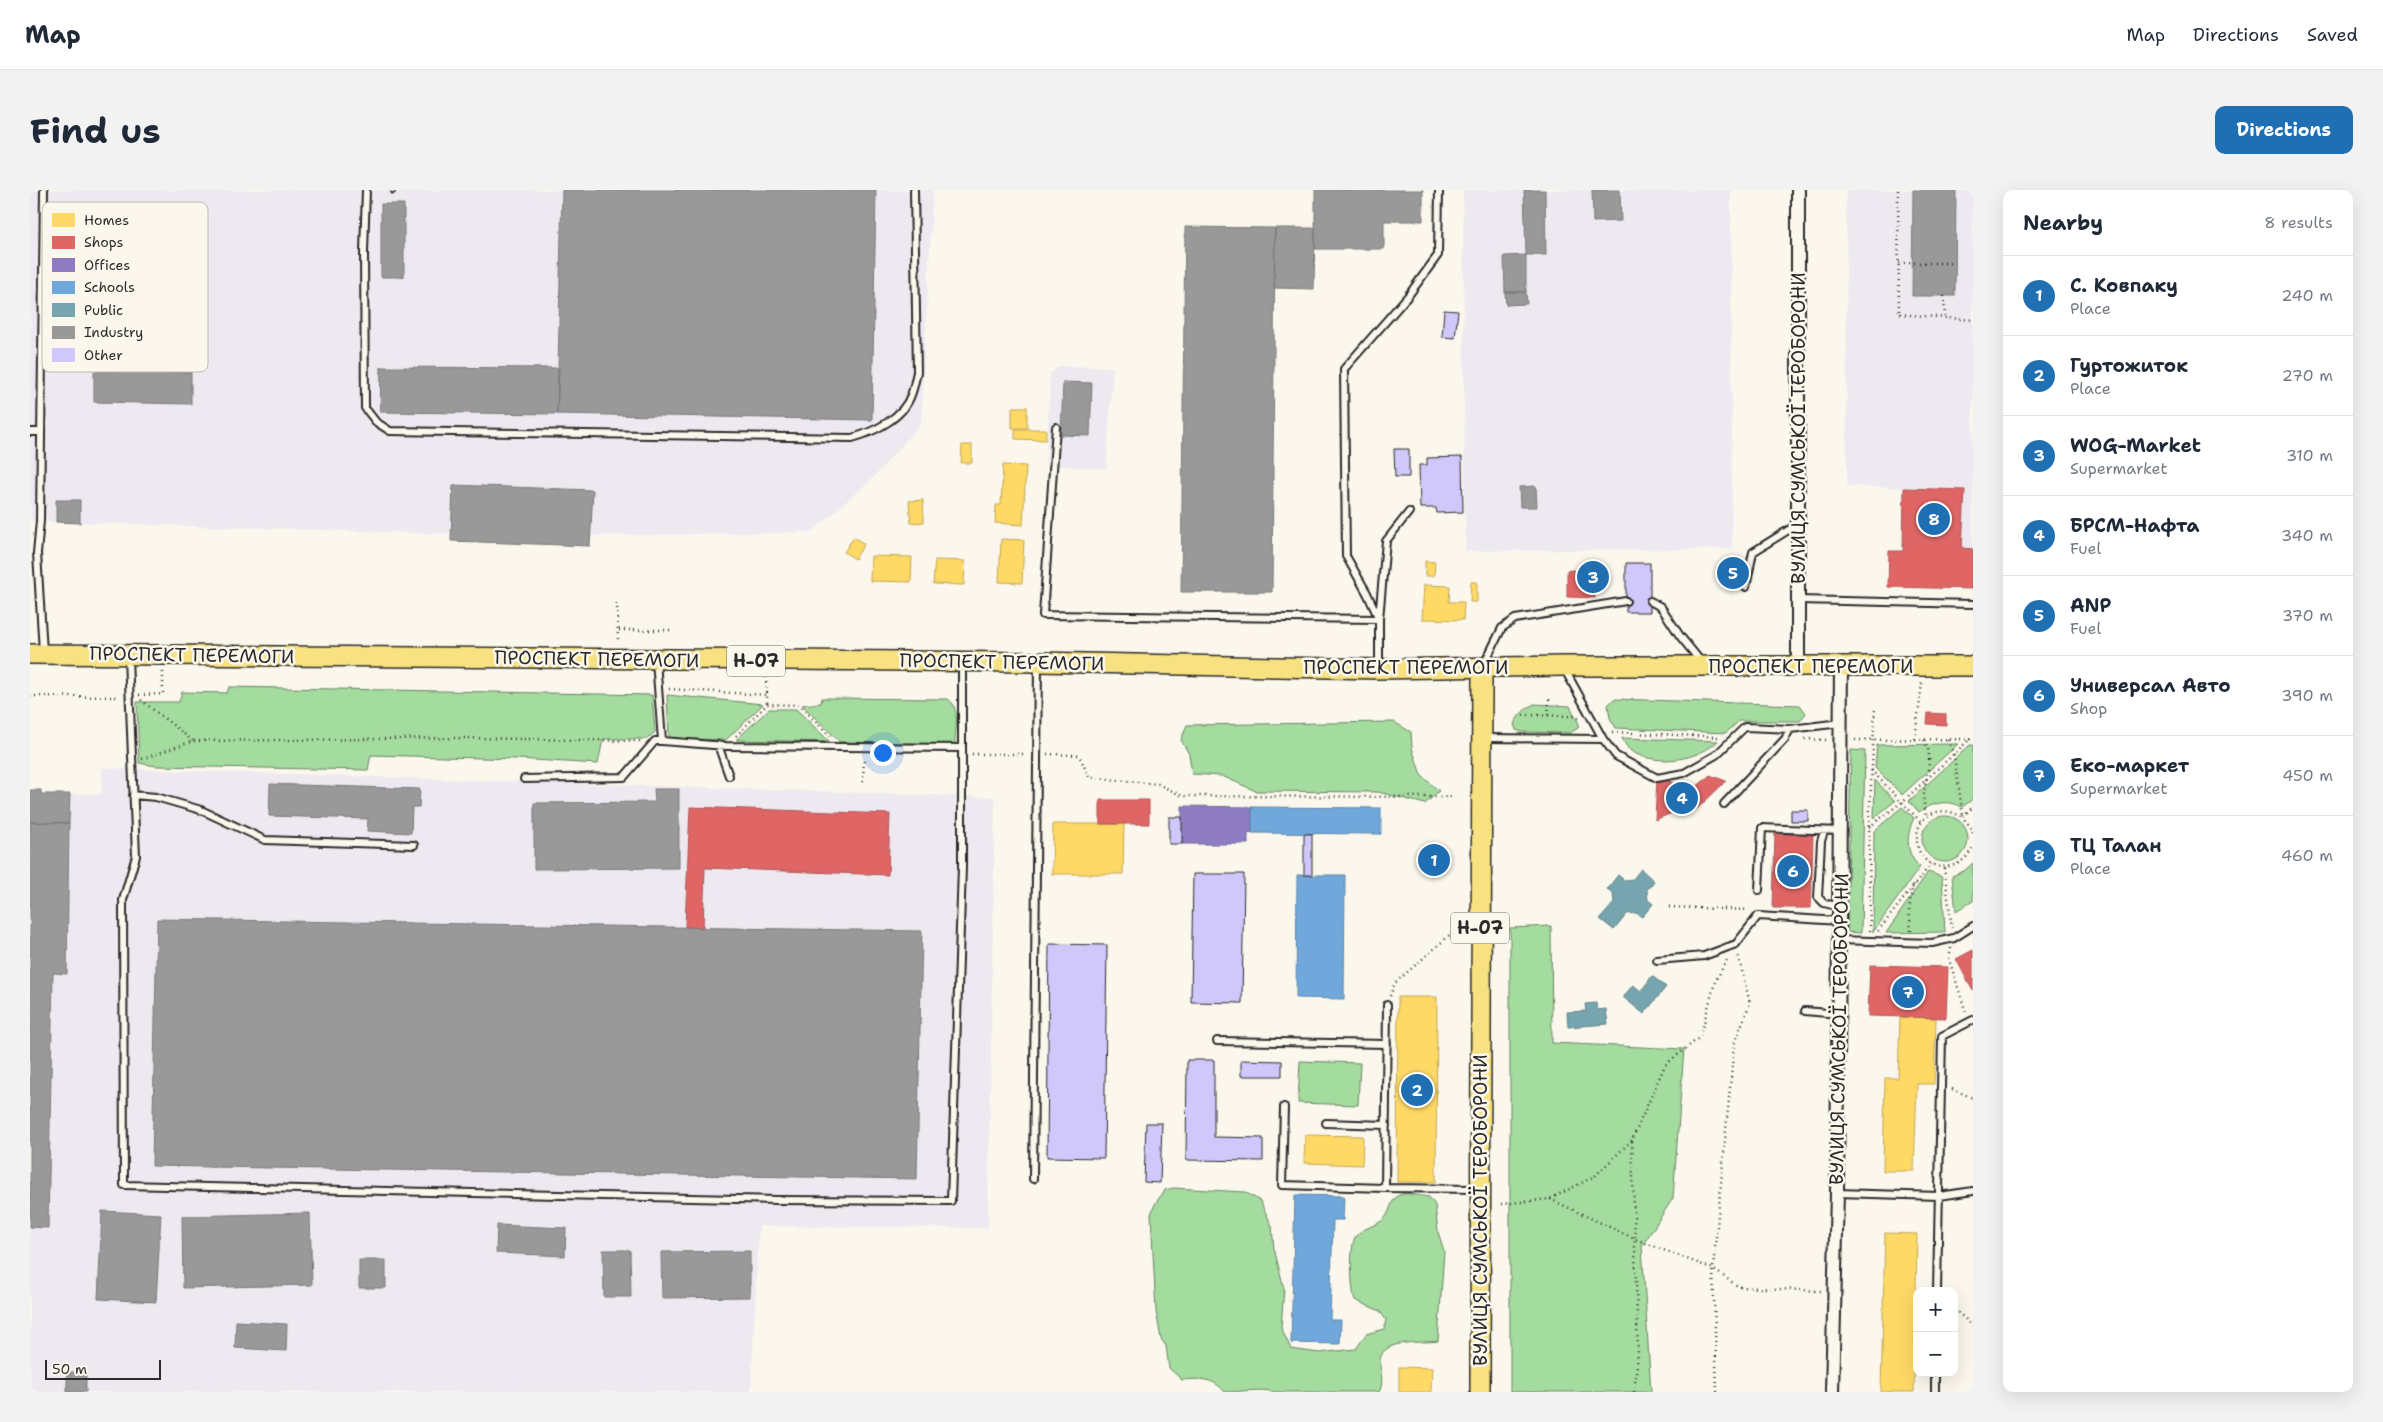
<!DOCTYPE html>
<html lang="en">
<head>
<meta charset="utf-8">
<style>
	body { margin:0; font-family:"Shantell Sans",sans-serif; background:#f2f2f3; color:#1f2937 }
	.controls { position:absolute; right:15px; bottom:15px; display:grid; overflow:hidden; border-radius:10px; box-shadow:0 5px 20px #0002 }
	.controls button { width:45px; height:45px; display:grid; place-items:center; padding:0; border:0; border-bottom:1px solid #e0e1e3; background:#fff; color:#1f2937; font:25px sans-serif }
	.scale { position:absolute; left:15px; bottom:12px; width:116px; box-sizing:border-box; padding-left:5px; border:2px solid #2b2b2b; border-top:0; font-size:14px; line-height:18px; white-space:nowrap; color:#2b2b2b; -webkit-text-stroke:4px #fbf7ec; paint-order:stroke }
	.you { position:absolute; left:852px; top:562px; width:18px; height:18px; margin:-12px; border:4px solid #fff; border-radius:50%; background:#1a73e8; box-shadow:0 0 0 8px #1a73e833 }
	.badge { display:grid; place-items:center; width:32px; height:32px; border-radius:50%; background:#1f6fb2; color:#fff; font-size:16px; font-weight:700 }
	.pin { position:absolute; translate:-50% -50%; border:2px solid #fff; box-shadow:0 1px 5px #0006 }
	.list { margin:0; padding:0; list-style:none }
	h2 { display:flex; justify-content:space-between; align-items:center; height:65px; margin:0; padding:0 20px; font-size:21px }
	h2 small { font-size:16px; font-weight:400; color:#747a83 }
	.list li { display:grid; grid-template-columns:32px 1fr auto; gap:15px; align-items:center; box-sizing:border-box; height:80px; padding:0 20px; border-top:1px solid #e0e1e3 }
	.list b { display:block; font-size:19px; white-space:nowrap }
	.list p { margin:0; font-size:16px; white-space:nowrap; color:#747a83 }
	.list em { font-size:16px; font-style:normal; color:#747a83 }
	.map { position:relative; flex:none; width:1943px; height:1202px; overflow:hidden; border-radius:10px }
	header { display:flex; align-items:center; gap:30px; box-sizing:border-box; height:70px; padding:0 25px; background:#fff; border-bottom:1px solid #e0e1e3 }
	header strong { font-size:24px }
	nav { display:flex; gap:28px; margin-inline-start:auto; font-size:18px }
	.intro { display:flex; align-items:center; justify-content:space-between; box-sizing:border-box; height:120px; padding:0 30px }
	h1 { margin:0; font-size:35px }
	.button { padding:12px 22px; border-radius:10px; background:#1f6fb2; color:#fff; font-size:18px; font-weight:700 }
	main { display:flex; gap:30px; padding:0 30px }
	aside { flex:1; background:#fff; border-radius:10px; box-shadow:0 5px 20px #0002 }
	.map>svg:first-child { display:block }
	.built { fill:#eee9f0 }
	.green { fill:#a4db9e; stroke:#688364 }
	.homes { fill:#ffd966; stroke:#bfa554 }
	.shops { fill:#e06666; stroke:#aa5454 }
	.offices { fill:#8e7cc3; stroke:#706495 }
	.schools { fill:#6fa8dc; stroke:#5b82a7 }
	.public { fill:#76a5af; stroke:#608087 }
	.industry { fill:#999; stroke:#787878 }
	.building { fill:#d0c7fa; stroke:#2b2b2b }
	.lines { fill:none; stroke-linecap:round; stroke-linejoin:round }
	.service-casing { stroke:#2b2b2b; stroke-width:10 }
	.minor-casing { stroke:#2b2b2b; stroke-width:16 }
	.primary-casing { stroke:#2b2b2b; stroke-width:22 }
	.path { stroke:#2b2b2b; stroke-width:2.5; stroke-dasharray:1 4; stroke-linecap:butt }
	.service { stroke:#fbf7ec; stroke-width:6 }
	.minor { stroke:#fbf7ec; stroke-width:12 }
	.primary { stroke:#f8e181; stroke-width:19 }
	.rail-casing { stroke:#2b2b2b; stroke-width:5.5 }
	.rail { stroke:#fbf7ec; stroke-width:4; stroke-dasharray:11; stroke-linecap:butt }
	.labels { text-anchor:middle; dominant-baseline:central; stroke-width:5; stroke-linejoin:round; paint-order:stroke }
	.shield { fill:#fbf7ec; stroke:#696865; stroke-width:1 }
	.shield-label { font-size:18px; font-weight:bold; fill:#2b2b2b }
	.street-label { font-size:19px; fill:#2b2b2b; stroke:#fbf7ec }
	.key { fill:#fbf7ec; stroke:#bdbab2; stroke-width:1 }
	.key-label { font-size:14px; fill:#2b2b2b }
</style>
</head>
<body>
<header>
<strong>Map</strong>
<nav><a>Map</a><a>Directions</a><a>Saved</a></nav>
</header>
<div class="intro"><h1>Find us</h1><a class="button">Directions</a></div>
<main>
<div class="map">
<svg width="1943" height="1202" viewBox="0 0 1943 1202">
	<rect width="100%" height="100%" fill="#fbf7ec"/>
	<filter id="ink" filterUnits="userSpaceOnUse"><feTurbulence type="fractalNoise" baseFrequency=".02" numOctaves="2"/><feDisplacementMap in="SourceGraphic" scale="10" xChannelSelector="R" yChannelSelector="G"/><feConvolveMatrix kernelMatrix="1 2 1 2 8 2 1 2 1" color-interpolation-filters="sRGB"/></filter>
	<g filter="url(#ink)">
		<path class="built" d="M 0,0 L 903,0 L 891,233 L 845,286 L 782,342 L 561,346 L 560,356 L 421,351 L 421,344 L 0,331 Z
			M 1433,0 L 1701,0 L 1702,359 L 1435,361 Z
			M 1816,0 L 1943,0 L 1943,359 L 1932,358 L 1935,300 L 1817,296 Z
			M 1030,176 L 1083,177 L 1076,279 L 1016,275 L 1020,183 Z
			M 72,578 L 965,607 L 958,1038 L 729,1036 L 721,1202 L 0,1202 L 0,600 L 11,600 L 12,604 L 72,604 Z"/>
		<path class="green" d="M 199,497 L 622,505 L 625,542 L 617,549 L 573,549 L 568,574 L 487,569 L 341,565 L 338,580 L 126,576 L 109,573 L 107,512 L 149,512 L 152,502 L 197,503 Z
			M 637,505 L 733,514 L 696,550 L 639,548 Z
			M 792,508 L 918,509 C 931,518 925,540 925,554 L 810,552 L 772,515 L 791,513 Z
			M 1584,509 L 1770,515 L 1776,523 L 1770,531 L 1709,531 L 1696,543 L 1586,538 L 1580,528 L 1578,515 Z
			M 1504,514 L 1540,516 L 1549,534 L 1548,538 L 1540,543 L 1492,542 L 1486,540 L 1484,534 C 1489,524 1495,519 1504,514 Z
			M 739,519 L 766,519 L 800,552 L 706,550 Z
			M 1364,532 L 1381,542 L 1382,558 L 1391,585 L 1409,601 L 1395,614 L 1348,602 L 1226,601 L 1192,586 L 1162,584 L 1159,564 L 1151,550 L 1157,535 Z
			M 1592,548 L 1688,551 C 1668,570 1630,576 1604,563 C 1598,560 1595,554 1592,548 Z
			M 1928,554 L 1872,605 L 1845,578 L 1847,555 Z
			M 1940,555 L 1943,555 L 1943,609 L 1932,617 C 1918,609 1902,613 1889,622 L 1879,611 Z
			M 1821,560 L 1835,561 L 1831,743 L 1817,742 Z
			M 1845,590 L 1865,611 L 1844,628 Z
			M 1872,617 L 1884,628 C 1876,645 1875,664 1890,677 L 1843,742 L 1844,641 Z
			M1892 649a23 23 0 1 1 46 0a23 23 0 1 1-46 0Z
			M 1943,673 L 1943,711 L 1926,721 L 1922,686 L 1934,681 Z
			M 1898,682 L 1912,687 L 1915,742 L 1856,743 Z
			M 1521,736 L 1522,853 L 1654,859 L 1643,1008 L 1612,1056 L 1621,1202 L 1480,1202 L 1480,738 Z
			M 1270,871 L 1330,873 L 1328,915 L 1268,913 Z
			M 1144,998 L 1215,1002 L 1230,1011 L 1242,1036 L 1244,1059 L 1254,1098 L 1251,1138 L 1261,1159 L 1289,1163 L 1326,1159 L 1336,1144 L 1354,1139 L 1356,1130 L 1350,1121 L 1325,1110 C 1321,1101 1319,1054 1326,1046 C 1333,1037 1346,1037 1355,1028 C 1361,1021 1361,1006 1372,1004 C 1379,1003 1391,1006 1399,1007 L 1405,1015 L 1408,1042 L 1414,1061 L 1408,1151 C 1391,1154 1347,1147 1350,1175 C 1351,1184 1354,1194 1349,1202 L 1243,1202 C 1234,1198 1207,1202 1195,1202 C 1183,1187 1169,1189 1152,1190 L 1139,1178 L 1136,1156 L 1131,1149 L 1126,1121 L 1121,1024 L 1125,1014 L 1135,1000 Z"/>
		<path class="homes" d="M 982,217 L 997,217 L 997,238 L 982,238 Z
			M 985,239 L 1016,239 L 1016,250 L 985,249 Z
			M 932,255 L 942,255 L 942,273 L 931,273 Z
			M 973,275 L 996,276 L 993,335 L 965,333 L 966,315 L 971,315 Z
			M 893,310 L 894,332 L 881,333 L 879,311 Z
			M 824,347 L 834,354 L 825,369 L 814,362 Z
			M 971,349 L 994,350 L 992,393 L 969,392 Z
			M 841,366 L 882,367 L 881,392 L 840,391 Z
			M 905,370 L 935,371 L 934,395 L 903,394 Z
			M 1395,371 L 1405,372 L 1404,386 L 1395,386 Z
			M 1441,392 L 1447,392 L 1447,412 L 1440,412 Z
			M 1394,395 L 1420,396 L 1419,412 L 1434,412 L 1433,430 L 1392,429 Z
			M 1023,634 L 1094,634 L 1093,684 L 1022,684 Z
			M 1368,807 L 1407,807 L 1406,992 L 1367,992 Z
			M 1870,827 L 1906,828 L 1904,894 L 1887,894 L 1884,981 L 1853,981 L 1855,888 L 1868,888 Z
			M 1275,945 L 1333,946 L 1332,975 L 1274,973 Z
			M 1855,1043 L 1887,1044 L 1884,1202 L 1851,1202 Z
			M 1369,1177 L 1402,1178 L 1401,1202 L 1369,1202 Z"/>
		<path class="shops" d="M 1874,298 L 1935,300 L 1932,358 L 1943,359 L 1943,399 L 1858,397 L 1859,361 L 1873,361 Z
			M 1537,380 L 1566,381 L 1565,408 L 1537,407 Z
			M 1898,523 L 1916,524 L 1916,535 L 1897,534 Z
			M 1680,585 L 1696,591 L 1667,619 L 1659,616 L 1625,630 L 1627,587 L 1663,600 Z
			M 1070,610 L 1119,610 L 1119,634 L 1070,634 Z
			M 660,617 L 860,624 L 858,685 L 675,678 L 673,738 L 655,737 Z
			M 1745,644 L 1783,645 L 1781,718 L 1743,718 Z
			M 1943,760 L 1943,801 L 1926,769 Z
			M 1840,775 L 1918,777 L 1916,828 L 1838,826 Z"/>
		<path class="offices" d="M 1152,616 L 1222,617 L 1222,643 L 1218,643 L 1218,654 L 1152,654 Z"/>
		<path class="schools" d="M 1222,617 L 1351,618 L 1351,644 L 1222,643 Z
			M 1267,685 L 1315,685 L 1314,809 L 1266,808 Z
			M 1265,1005 L 1314,1006 L 1313,1030 L 1303,1030 L 1300,1130 L 1311,1130 L 1310,1154 L 1261,1153 Z"/>
		<path class="public" d="M 1611,679 L 1624,691 L 1617,700 L 1618,710 L 1623,714 L 1612,727 L 1606,723 L 1597,724 L 1584,740 L 1570,729 L 1584,713 L 1583,704 L 1577,699 L 1588,685 L 1594,690 L 1603,689 Z
			M 1622,786 L 1636,797 L 1614,824 L 1593,807 L 1603,795 L 1611,801 Z
			M 1566,813 L 1567,820 L 1576,819 L 1578,834 L 1538,837 L 1537,822 L 1556,821 L 1555,814 Z"/>
		<path class="industry" d="M 532,0 L 846,0 L 842,230 L 527,224 Z
			M 1285,0 L 1393,0 L 1393,31 L 1354,31 L 1354,59 L 1285,59 Z
			M 1494,0 L 1515,0 L 1516,65 L 1496,65 Z
			M 1562,0 L 1590,0 L 1591,31 L 1563,32 Z
			M 1883,0 L 1926,0 L 1925,106 L 1882,106 Z
			M 351,14 L 374,14 L 374,87 L 351,87 Z
			M 1155,37 L 1245,38 L 1242,402 L 1151,402 Z
			M 1245,38 L 1285,38 L 1284,99 L 1244,98 Z
			M 1496,65 L 1496,102 L 1475,102 L 1474,66 Z
			M 1475,102 L 1496,102 L 1497,114 L 1476,115 Z
			M 351,177 L 529,178 L 527,224 L 350,222 Z
			M 64,181 L 161,182 L 161,214 L 64,212 Z
			M 1033,192 L 1062,193 L 1060,246 L 1031,245 Z
			M 423,295 L 563,300 L 560,356 L 421,351 Z
			M 1506,296 L 1507,317 L 1490,317 L 1489,297 Z
			M 26,310 L 50,310 L 50,333 L 26,332 Z
			M 240,594 L 390,599 L 389,617 L 382,617 L 381,643 L 337,641 L 338,629 L 239,626 Z
			M 624,599 L 649,599 L 649,678 L 504,679 L 504,613 L 625,612 Z
			M 0,600 L 11,600 L 11,604 L 40,604 L 39,633 L 0,632 Z
			M 0,632 L 39,633 L 37,784 L 23,783 L 18,1038 L 0,1037 Z
			M 127,729 L 892,741 L 887,989 L 122,976 Z
			M 72,1021 L 131,1024 L 126,1112 L 68,1109 Z
			M 280,1023 L 282,1095 L 153,1098 L 152,1026 Z
			M 467,1035 L 536,1038 L 535,1066 L 466,1063 Z
			M 573,1060 L 600,1060 L 601,1107 L 574,1107 Z
			M 720,1061 L 720,1107 L 632,1108 L 631,1062 Z
			M 329,1070 L 356,1070 L 356,1098 L 329,1098 Z
			M 206,1131 L 257,1134 L 256,1161 L 205,1158 Z
			M 37,1182 L 56,1182 L 56,1202 L 37,1202 Z"/>
		<path class="building" d="M 1414,120 L 1428,121 L 1425,148 L 1412,147 Z
			M 1364,259 L 1379,259 L 1379,287 L 1365,287 Z
			M 1432,267 L 1433,322 L 1407,323 L 1406,318 L 1390,318 L 1389,275 L 1397,275 L 1397,268 Z
			M 1596,373 L 1620,373 L 1620,422 L 1596,422 Z
			M 1761,620 L 1778,620 L 1778,631 L 1761,631 Z
			M 1139,627 L 1152,627 L 1152,654 L 1139,654 Z
			M 1274,644 L 1282,644 L 1282,685 L 1274,685 Z
			M 1163,684 L 1214,684 L 1212,813 L 1161,812 Z
			M 1019,754 L 1077,755 L 1074,968 L 1017,967 Z
			M 1157,870 L 1184,870 L 1184,947 L 1233,948 L 1233,971 L 1156,970 Z
			M 1211,870 L 1252,871 L 1252,886 L 1211,886 Z
			M 1116,933 L 1132,933 L 1130,993 L 1114,992 Z"/>
		<g class="lines">
			<defs>
				<path id="service" d="M 336,0 L 334,62 L 335,218 L 346,232 L 360,241 L 822,248 C 844,242 873,228 881,205 C 884,198 885,190 887,182 L 884,0
					M 1026,237 L 1013,425 L 1349,429 L 1356,351 L 1379,322
					M 0,242 L 10,242
					M 1716,397 L 1723,362 L 1768,334
					M 1769,410 L 1943,414
					M 1620,411 L 1631,417 L 1650,446 L 1672,473
					M 13,462 L 7,363 L 10,331 L 14,0
					M 98,467 L 106,666 L 93,710 L 94,995 L 747,1010 L 921,1011 L 932,677 L 932,473
					M 1454,474 L 1472,438 L 1485,429 L 1596,411
					M 1349,476 L 1349,429 L 1337,403 L 1316,366 L 1314,179 L 1378,106 L 1408,65 L 1409,0
					M 1535,480 L 1573,549 L 1586,566 L 1627,588 L 1654,583 L 1686,565 L 1715,537 L 1760,539 L 1811,533
					M 1455,548 L 1573,549
					M 632,551 L 696,556 L 932,558
					M 688,555 L 699,586
					M 494,589 L 594,587 L 625,551 L 632,551 L 626,470
					M 103,605 L 126,607 L 171,620 L 235,650 L 384,655
					M 1694,614 L 1755,549 L 1760,539
					M 1794,642 L 1791,651 L 1788,707 L 1794,713 L 1810,717
					M 1729,700 L 1732,638 L 1811,641
					M 1809,750 L 1902,753 L 1924,748 L 1943,736
					M 1627,770 L 1674,766 L 1706,754 L 1728,726 L 1810,731
					M 1357,815 L 1355,998 L 1448,999
					M 1775,821 L 1808,824
					M 1187,851 L 1357,854
					M 1254,917 L 1252,995 L 1355,998
					M 1296,933 L 1356,935
					M 1003,989 L 1008,473
					M 1807,1003 L 1909,1006 L 1943,1001
					M 1907,1101 L 1912,846 L 1943,830
					M 1905,1202 L 1905,1183"/>
				<path id="minor" d="M 1768,476 L 1768,0
					M 1802,1202 L 1807,1003 L 1811,475"/>
				<path id="primary" d="M 0,464 L 1008,472 L 1349,479 L 1533,476 L 1943,476
					M 1450,1202 L 1452,477"/>
			</defs>
			<use href="#service" class="service-casing"/>
			<use href="#minor" class="minor-casing"/>
			<use href="#primary" class="primary-casing"/>
			<path class="path" d="M 1868,0 L 1869,124 L 1943,130
				M 1869,73 L 1923,73
				M 1914,106 L 1915,128
				M 587,413 L 588,452
				M 589,440 L 644,440
				M 736,487 L 737,505
				M 639,499 L 737,505 L 737,514
				M 109,505 L 133,504 L 133,481
				M 0,506 L 88,507
				M 111,510 L 163,551
				M 1493,525 L 1543,526 L 1550,529
				M 1518,525 L 1519,509
				M 1582,542 L 1689,547
				M 706,546 L 737,514 L 769,515 L 800,546
				M 1775,549 L 1797,550
				M 1885,549 L 1892,493
				M 1825,550 L 1943,549
				M 1894,550 C 1905,568 1895,585 1894,604 C 1893,612 1895,620 1896,628
				M 1918,550 L 1924,565 L 1933,626
				M 942,564 L 997,564
				M 1017,564 L 1049,565 L 1059,587 L 1128,594 L 1152,606 L 1423,607
				M 112,569 L 163,551 L 435,548 L 611,551
				M 1841,580 L 1892,633
				M 833,592 L 834,568
				M 1933,626 L 1943,617
				M 1839,637 L 1872,612 L 1939,550
				M 1943,643 C 1931,610 1884,616 1887,651 C 1889,684 1934,685 1943,655
				M 1914,678 L 1922,738
				M 1639,717 L 1719,720
				M 1840,741 L 1839,637 L 1845,517
				M 1848,741 L 1901,674
				M 1881,741 L 1879,719 L 1883,695
				M 1921,758 L 1919,769 L 1936,823
				M 1360,806 L 1365,793 L 1422,743
				M 1922,899 L 1943,908
				M 1520,1009 L 1605,1049 L 1683,1079 L 1709,1097 L 1791,1101
				M 1471,1014 L 1520,1009 L 1565,986 L 1602,950
				M 1924,1119 L 1943,1136
				M 1604,1202 L 1608,1165 L 1602,950 L 1635,875 L 1670,847 L 1685,792 L 1698,768
				M 1687,1202 L 1683,1079 L 1704,855 L 1720,813 L 1708,765"/>
			<use href="#service" class="service"/>
			<use href="#minor" class="minor"/>
			<use href="#primary" class="primary"/>
			<defs>
				<path id="rail" d="M 363,0 L 363,2"/>
			</defs>
			<use href="#rail" class="rail-casing"/>
			<use href="#rail" class="rail"/>
		</g>
	</g>
	<g class="labels">
		<g class="shield">
			<rect x="697" y="455.5" width="58" height="31" rx="4"/>
			<rect x="1421" y="722.5" width="58" height="31" rx="4"/>
		</g>
		<g class="shield-label">
			<text x="726" y="471">Н-07</text>
			<text x="1450" y="738">Н-07</text>
		</g>
		<g class="street-label">
			<text transform="translate(1768 238) rotate(-90)">ВУЛИЦЯ СУМСЬКОЇ ТЕРОБОРОНИ</text>
			<text transform="translate(162 465) rotate(1)">ПРОСПЕКТ ПЕРЕМОГИ</text>
			<text transform="translate(567 469) rotate(1)">ПРОСПЕКТ ПЕРЕМОГИ</text>
			<text transform="translate(972 472) rotate(1)">ПРОСПЕКТ ПЕРЕМОГИ</text>
			<text x="1781" y="476">ПРОСПЕКТ ПЕРЕМОГИ</text>
			<text x="1376" y="477">ПРОСПЕКТ ПЕРЕМОГИ</text>
			<text transform="translate(1809 839) rotate(-89)">ВУЛИЦЯ СУМСЬКОЇ ТЕРОБОРОНИ</text>
			<text transform="translate(1450 1020) rotate(-90)">ВУЛИЦЯ СУМСЬКОЇ ТЕРОБОРОНИ</text>
		</g>
	</g>
	<rect x="12" y="12" width="166" height="170" rx="8" class="key"/>
	<rect x="22" y="23" width="23" height="14" fill="#ffd966"/>
	<rect x="22" y="46" width="23" height="13" fill="#e06666"/>
	<rect x="22" y="68" width="23" height="14" fill="#8e7cc3"/>
	<rect x="22" y="91" width="23" height="13" fill="#6fa8dc"/>
	<rect x="22" y="113" width="23" height="14" fill="#76a5af"/>
	<rect x="22" y="136" width="23" height="13" fill="#999"/>
	<rect x="22" y="158" width="23" height="14" fill="#d0c7fa"/>
	<g class="key-label">
		<text x="54" y="35">Homes</text>
		<text x="54" y="57">Shops</text>
		<text x="54" y="80">Offices</text>
		<text x="54" y="102">Schools</text>
		<text x="54" y="125">Public</text>
		<text x="54" y="147">Industry</text>
		<text x="54" y="170">Other</text>
	</g>
</svg>
<div class="controls">
<button>+</button>
<button>−</button>
</div>
<div class="scale">50 m</div>
<div class="you"></div>
<div class="pin badge" style="left:1404px;top:670px">1</div>
<div class="pin badge" style="left:1387px;top:900px">2</div>
<div class="pin badge" style="left:1563px;top:387px">3</div>
<div class="pin badge" style="left:1652px;top:608px">4</div>
<div class="pin badge" style="left:1703px;top:383px">5</div>
<div class="pin badge" style="left:1763px;top:681px">6</div>
<div class="pin badge" style="left:1878px;top:802px">7</div>
<div class="pin badge" style="left:1904px;top:329px">8</div>
</div>
<aside>
<h2>Nearby<small>8 results</small></h2>
<ul class="list">
<li><span class="badge">1</span><div><b>С. Ковпаку</b><p>Place</p></div><em>240 m</em></li>
<li><span class="badge">2</span><div><b>Гуртожиток</b><p>Place</p></div><em>270 m</em></li>
<li><span class="badge">3</span><div><b>WOG-Market</b><p>Supermarket</p></div><em>310 m</em></li>
<li><span class="badge">4</span><div><b>БРСМ-Нафта</b><p>Fuel</p></div><em>340 m</em></li>
<li><span class="badge">5</span><div><b>ANP</b><p>Fuel</p></div><em>370 m</em></li>
<li><span class="badge">6</span><div><b>Универсал Авто</b><p>Shop</p></div><em>390 m</em></li>
<li><span class="badge">7</span><div><b>Еко-маркет</b><p>Supermarket</p></div><em>450 m</em></li>
<li><span class="badge">8</span><div><b>ТЦ Талан</b><p>Place</p></div><em>460 m</em></li>
</ul>
</aside>
</main>
</body>
</html>
